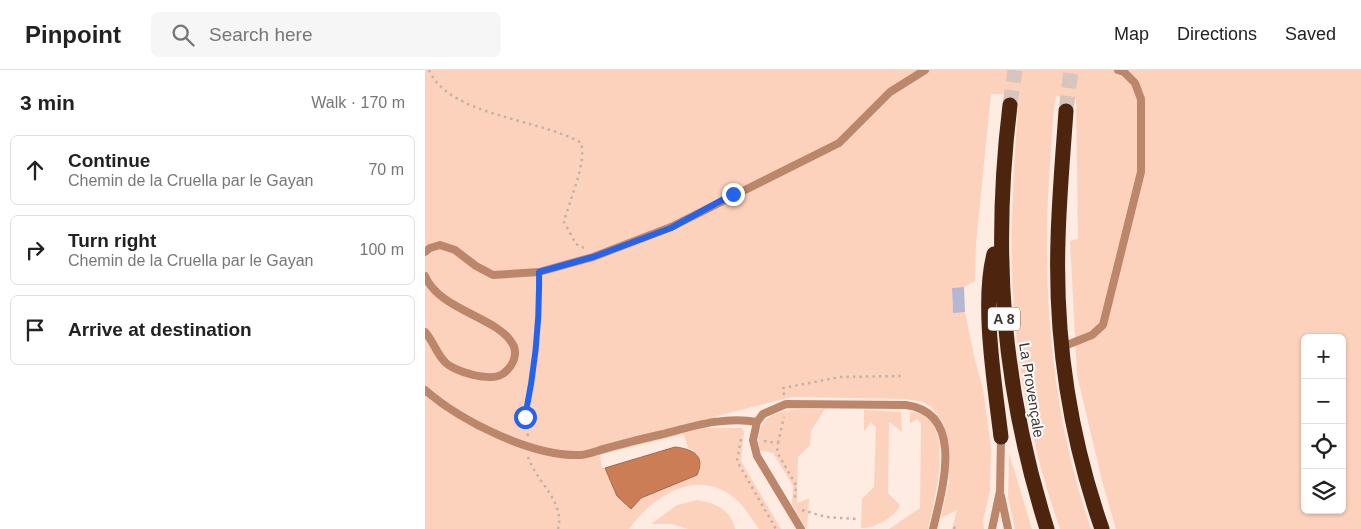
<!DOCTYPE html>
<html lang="en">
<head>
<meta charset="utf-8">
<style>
	body { margin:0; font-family:Helvetica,sans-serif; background:#f6f6f6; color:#222 }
	.controls { position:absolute; right:15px; bottom:15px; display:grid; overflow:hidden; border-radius:8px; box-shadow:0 1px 4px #0004 }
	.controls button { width:45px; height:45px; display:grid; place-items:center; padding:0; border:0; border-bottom:1px solid #e0e0e0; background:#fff; color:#222; font:25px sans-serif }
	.stop { position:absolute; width:15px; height:15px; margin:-11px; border:4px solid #2563eb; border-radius:50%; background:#fff }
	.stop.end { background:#2563eb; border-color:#fff; box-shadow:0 1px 5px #0008 }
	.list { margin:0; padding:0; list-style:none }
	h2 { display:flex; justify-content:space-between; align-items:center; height:65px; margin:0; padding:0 20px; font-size:21px }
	h2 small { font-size:16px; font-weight:400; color:#767676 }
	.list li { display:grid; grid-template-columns:32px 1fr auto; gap:15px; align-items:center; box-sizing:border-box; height:70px; margin:0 10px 10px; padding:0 10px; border:1px solid #e0e0e0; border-radius:8px }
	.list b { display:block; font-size:19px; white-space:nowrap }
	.list p { margin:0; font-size:16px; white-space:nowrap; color:#767676 }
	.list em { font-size:16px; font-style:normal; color:#767676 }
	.icon { flex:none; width:28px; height:28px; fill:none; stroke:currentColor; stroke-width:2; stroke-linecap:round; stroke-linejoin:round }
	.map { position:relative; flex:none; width:936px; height:459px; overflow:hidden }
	header { display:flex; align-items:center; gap:30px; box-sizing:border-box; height:70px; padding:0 25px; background:#fff; border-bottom:1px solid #e0e0e0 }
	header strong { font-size:24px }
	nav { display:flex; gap:28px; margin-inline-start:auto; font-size:18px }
	.search { width:350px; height:45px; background:#f6f6f6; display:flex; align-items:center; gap:12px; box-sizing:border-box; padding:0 18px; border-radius:8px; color:#767676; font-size:19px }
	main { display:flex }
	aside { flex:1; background:#fff }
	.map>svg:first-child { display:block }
	.green { fill:#fdd2bd; fill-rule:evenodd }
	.water { fill:#cb7e56; stroke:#a1684a }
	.building { fill:#b4b6d2 }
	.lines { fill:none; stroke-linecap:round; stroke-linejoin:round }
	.motorway-tunnel { stroke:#d8c6be; stroke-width:15; stroke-dasharray:15 8; stroke-linecap:butt }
	.path { stroke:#c3b2aa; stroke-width:2.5; stroke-dasharray:2.5 4; stroke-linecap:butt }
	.service { stroke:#bc866b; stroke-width:8 }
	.motorway { stroke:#4d250f; stroke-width:15 }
	.route { stroke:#2563eb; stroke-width:6 }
	.labels { text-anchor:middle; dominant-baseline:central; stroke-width:4; stroke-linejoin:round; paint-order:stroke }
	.shield { fill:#fdfdfd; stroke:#78706b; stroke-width:1 }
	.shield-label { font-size:14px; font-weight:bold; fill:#3f332d }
	.street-label { font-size:15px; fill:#3f332d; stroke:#fdfdfd }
</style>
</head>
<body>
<header>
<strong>Pinpoint</strong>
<div class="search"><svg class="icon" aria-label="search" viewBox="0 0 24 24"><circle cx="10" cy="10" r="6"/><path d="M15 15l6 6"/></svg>Search here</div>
<nav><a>Map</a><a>Directions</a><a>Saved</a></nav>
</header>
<main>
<aside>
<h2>3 min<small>Walk · 170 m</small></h2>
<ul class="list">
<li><svg class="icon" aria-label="ahead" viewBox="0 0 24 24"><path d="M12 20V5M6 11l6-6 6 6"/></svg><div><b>Continue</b><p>Chemin de la Cruella par le Gayan</p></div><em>70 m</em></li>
<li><svg class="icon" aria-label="right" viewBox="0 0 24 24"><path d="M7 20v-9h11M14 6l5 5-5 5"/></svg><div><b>Turn right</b><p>Chemin de la Cruella par le Gayan</p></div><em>100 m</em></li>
<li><svg class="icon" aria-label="arrive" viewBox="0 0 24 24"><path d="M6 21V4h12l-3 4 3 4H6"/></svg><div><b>Arrive at destination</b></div></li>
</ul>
</aside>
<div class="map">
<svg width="936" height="459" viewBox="0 0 936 459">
	<rect width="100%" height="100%" fill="#feebe2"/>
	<path class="green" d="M 0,0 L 936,0 L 936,459 L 691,459 L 677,411 L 652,305 L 645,171 L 653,169 L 651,29 L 631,26 C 627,48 627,72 625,94 C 616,217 626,342 666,459 L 635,459 C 605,374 588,282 587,192 C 586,136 590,80 594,25 L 566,24 L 551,173 L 550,211 L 539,217 L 527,218 L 528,242 L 540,242 L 550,290 L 558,319 L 566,377 L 565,420 L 558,451 L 559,459 L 527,459 L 532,440 L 516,448 L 524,412 L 523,376 L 517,351 L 507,338 L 498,332 L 480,329 L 367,327 L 292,346 L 281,358 L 317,358 L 319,362 L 316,391 L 356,459 L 334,459 C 326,448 318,434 307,426 C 270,398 226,428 204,459 L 0,459 ZM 880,268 L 917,268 L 917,440 L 880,440 ZM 259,364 L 263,378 L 268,380 L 274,401 L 272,405 L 216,428 L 192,426 L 180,398 L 177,398 L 175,385 Z
		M 375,339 L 400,339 L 386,361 L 385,375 L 373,387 L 372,432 L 373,433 L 384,428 L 382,459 L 367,435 L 368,416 L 348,383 L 334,380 C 331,347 346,342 375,339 Z
		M 439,340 L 476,342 L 477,362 L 464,352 L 463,423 L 475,435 C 471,447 448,459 436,458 L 437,429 L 449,417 L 451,357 L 446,353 L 439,361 Z
		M 485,342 C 534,345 509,430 503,459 L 464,459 L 495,438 L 496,354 L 492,349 L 485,354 Z
		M 584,383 L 607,459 L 590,459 L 583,427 Z
		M 272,430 C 291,433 306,440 310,459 L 263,459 L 247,454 L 226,454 L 252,435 Z"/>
	<path class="water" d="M 250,377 C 268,379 281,386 272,405 L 216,428 L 206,439 L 192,426 L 180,398 Z"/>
	<path class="building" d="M 539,217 L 540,242 L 528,243 L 527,218 Z"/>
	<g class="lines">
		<path class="motorway-tunnel" d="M 585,35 L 590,0
			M 641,41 L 646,0"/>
		<path class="path" d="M 4,0 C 23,46 117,49 156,73 C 162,93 144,131 139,152 L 151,174 L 159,178
			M 359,325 L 358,318 L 415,307 L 476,306
			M 103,366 C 100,343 104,335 107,313 C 111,280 115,247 114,213
			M 316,369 L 312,391 L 351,459
			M 339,371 L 353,373 L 352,382 L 371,415 L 370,429
			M 353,373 L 359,347
			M 103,387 C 112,413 140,431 133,459
			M 377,440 L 401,447 L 432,449
			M 529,459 L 531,453"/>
		<path class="service" d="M 0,182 L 5,178 L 15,175 L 30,180 L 51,196 L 68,205 L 114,202 L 168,187 L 246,157 L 414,73 L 465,22 L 500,0
			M 0,206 C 14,240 72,247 87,273 C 94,283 88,296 79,303 C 67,313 28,302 19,291 C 11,282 8,271 0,262
			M 637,277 L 667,265 L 678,255 L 716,102 L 716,29 L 710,13 L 699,2 L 693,0
			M 0,320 C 36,351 107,387 156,385 C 165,384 174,380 182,378 C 201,373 219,368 238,364 C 269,356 300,346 332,352
			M 576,426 L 583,459
			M 376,459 L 332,386 L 328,370 L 332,352 L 338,344 L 361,334 L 481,335 C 541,343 517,420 508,459
			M 567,459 L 575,421 L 576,367"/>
		<path class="motorway" d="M 585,35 C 567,183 577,316 622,459
			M 641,41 C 638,84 634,128 633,171 C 630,268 645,367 677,459
			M 569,184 C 556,233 570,316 576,367"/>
	</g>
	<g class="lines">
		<path class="route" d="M 100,347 C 110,299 115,251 114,202 L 168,187 L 246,158 L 308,124"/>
	</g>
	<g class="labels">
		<rect class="shield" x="563" y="237.5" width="32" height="23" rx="4"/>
		<g class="shield-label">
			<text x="579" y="249">A 8</text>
		</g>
		<g class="street-label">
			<text transform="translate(607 320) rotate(81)">La Provençale</text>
		</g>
	</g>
</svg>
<div class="controls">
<button>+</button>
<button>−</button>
<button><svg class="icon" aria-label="locate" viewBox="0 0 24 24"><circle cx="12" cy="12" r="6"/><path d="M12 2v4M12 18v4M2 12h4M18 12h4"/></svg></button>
<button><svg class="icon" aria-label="layers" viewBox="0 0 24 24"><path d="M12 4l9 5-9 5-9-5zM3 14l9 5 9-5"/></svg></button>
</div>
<div class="stop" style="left:100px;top:347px"></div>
<div class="stop end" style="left:308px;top:124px"></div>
</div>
</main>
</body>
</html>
